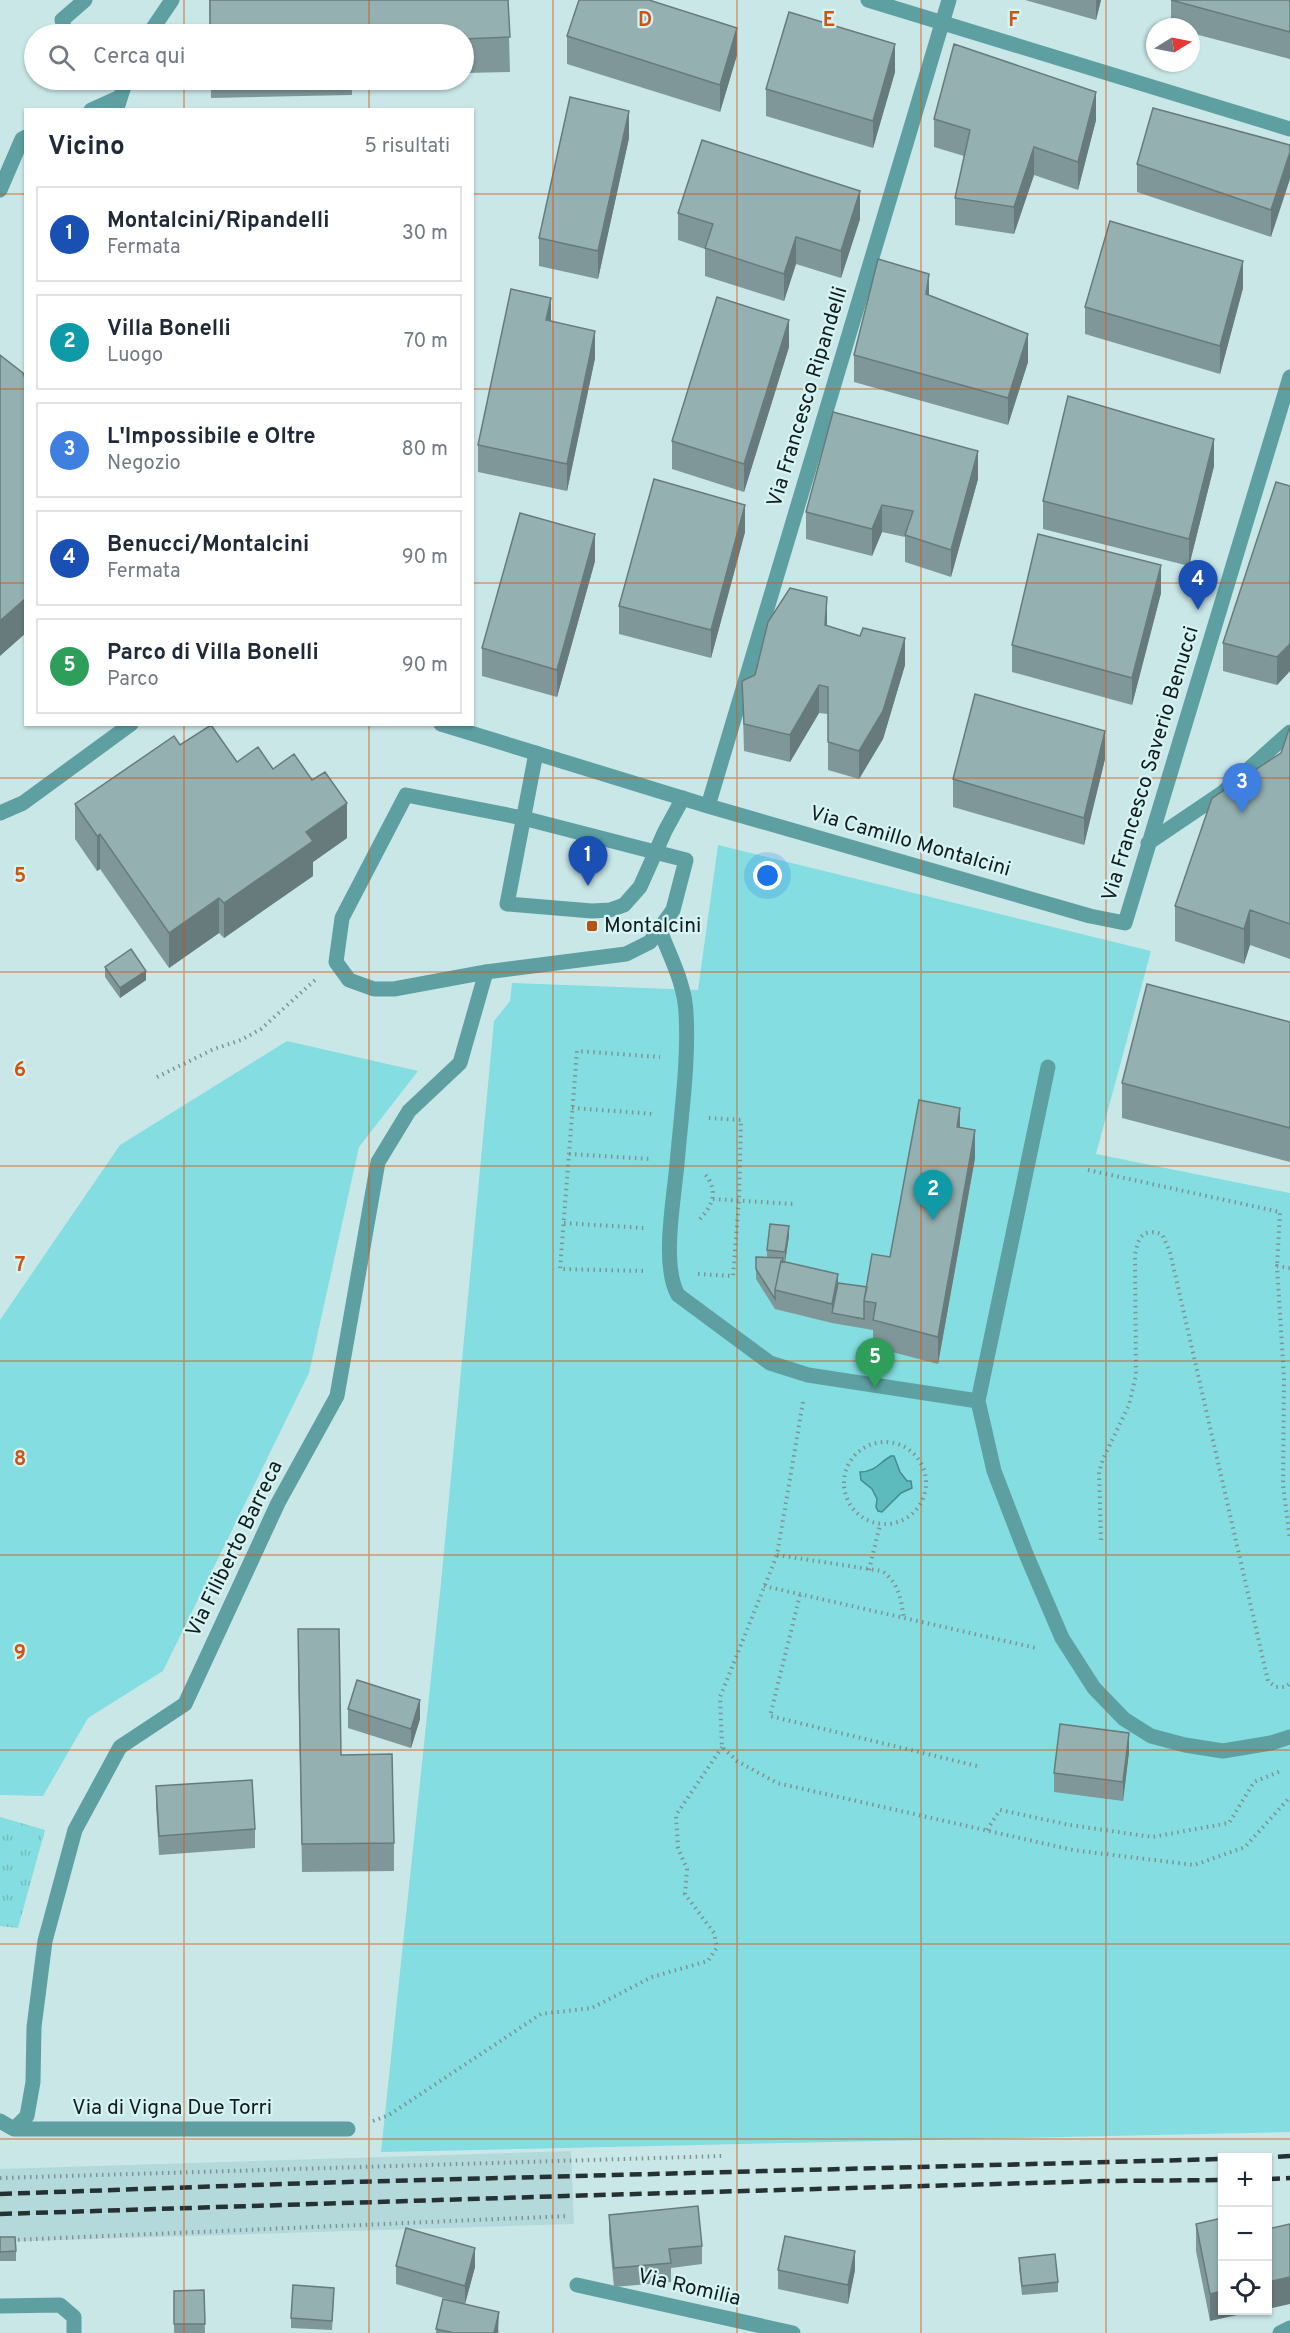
<!DOCTYPE html>
<html lang="it">
<head>
<meta charset="utf-8">
<style>
	body { margin:0; font-family:Overpass,sans-serif; background:#f2f2f3; color:#1f2937 }
	.controls { position:absolute; right:18px; bottom:18px; display:grid; overflow:hidden; border-radius:0px; box-shadow:0 2px 4px #0004 }
	.controls button { width:54px; height:54px; display:grid; place-items:center; padding:0; border:0; border-bottom:2px solid #e0e1e3; background:#fff; color:#1f2937; font:30px sans-serif }
	.compass { position:absolute; left:1146px; top:18px; width:54px; height:54px; border-radius:50%; background:#fff; box-shadow:0 2px 4px #0004; rotate:80deg }
	.you { position:absolute; left:768px; top:876px; width:21px; height:21px; margin:-15px; border:4px solid #fff; border-radius:50%; background:#1a73e8; box-shadow:0 0 0 9px #1a73e833 }
	.badge { display:grid; place-items:center; width:39px; height:39px; border-radius:50%; background:#b55411; color:#fff; font-size:20px; font-weight:700 }
	.pin { position:absolute; translate:-50% -50px; filter:drop-shadow(0 2px 3px #0008) }
	.pin::after { content:''; position:absolute; top:32px; width:21px; height:18px; background:inherit; clip-path:polygon(0 0,100% 0,50% 100%) }
	.list { margin:0; padding:0; list-style:none }
	h2 { display:flex; justify-content:space-between; align-items:center; height:78px; margin:0; padding:0 24px; font-size:26px }
	h2 small { font-size:20px; font-weight:400; color:#747a83 }
	.list li { display:grid; grid-template-columns:39px 1fr auto; gap:18px; align-items:center; box-sizing:border-box; height:96px; margin:0 12px 12px; padding:0 12px; border:2px solid #e0e1e3; border-radius:0px }
	.list b { display:block; font-size:22px; white-space:nowrap }
	.list p { margin:0; font-size:20px; white-space:nowrap; color:#747a83 }
	.list em { font-size:20px; font-style:normal; color:#747a83 }
	.icon { flex:none; width:33px; height:33px; fill:none; stroke:currentColor; stroke-width:2; stroke-linecap:round; stroke-linejoin:round }
	.map { position:relative; flex:none; width:1290px; height:2333px; overflow:hidden }
	.search { position:absolute; background:#fff; box-shadow:0 2px 4px #0004; left:24px; top:24px; width:450px; height:66px; display:flex; align-items:center; gap:15px; box-sizing:border-box; padding:0 21px; border-radius:33px; color:#747a83; font-size:22px }
	.panel { position:absolute; background:#fff; box-shadow:0 2px 4px #0004; left:24px; top:108px; width:450px; height:618px; border-radius:0px }
	.map>svg:first-child { display:block }
	.built { fill:#b4d9da }
	.grass { fill:url(#grass-tufts) }
	.park { fill:#84dde0 }
	.water { fill:#5dbbbe; stroke:#468b8e; stroke-width:1.5 }
	.lines { fill:none; stroke-linecap:round; stroke-linejoin:round }
	.path { stroke:#7e9394; stroke-width:4; stroke-dasharray:1.5 4.5; stroke-linecap:butt }
	.service { stroke:#5ea0a2; stroke-width:15 }
	.pedestrian { stroke:#5ea0a2; stroke-width:15 }
	.minor { stroke:#5ea0a2; stroke-width:15 }
	.rail { stroke:#253132; stroke-width:4.5; stroke-dasharray:12 6; stroke-linecap:butt }
	.wall { fill:#7f9798 }
	.shaded-wall { fill:#687b7c }
	.building { fill:#94b0b1; stroke:#687b7c; stroke-width:1.5 }
	.grid { fill:none; stroke:#d3530e; stroke-width:1.5; stroke-opacity:0.55 }
	.poi-dot { fill:#b55411; stroke:#d7f4f5; stroke-width:2 }
	.labels { text-anchor:middle; dominant-baseline:central; stroke-width:4.5; stroke-linejoin:round; paint-order:stroke }
	.street-label { font-size:21px; fill:#121c1d; stroke:#d7f4f5 }
	.poi-label { font-size:21px; fill:#121c1d; stroke:#d7f4f5; text-anchor:start }
	.grid-label { font-size:20px; text-anchor:middle; font-weight:bold; fill:#d3530e; stroke:#d7f4f5; stroke-width:4.5; stroke-linejoin:round; paint-order:stroke }
</style>
</head>
<body>
<div class="map">
<svg width="1290" height="2333" viewBox="0 0 1290 2333">
	<defs>
		<pattern id="grass-tufts" width="24" height="20" patternUnits="userSpaceOnUse" patternTransform="scale(1.5)"><rect width="24" height="20" fill="#84dde0"/><path d="M3 7l-1-3M5 7V3M7 7l1-3M15 17l-1-3M17 17v-4M19 17l1-3" fill="none" stroke="#71bdc0"/></pattern>
	</defs>
	<rect width="100%" height="100%" fill="#cae7e8"/>
	<path class="built" d="M 571,2151 L 574,2224 L 0,2242 L 0,2169 Z"/>
	<path class="grass" d="M 0,1817 L 45,1830 L 18,1928 L 0,1926 Z"/>
	<path class="park" d="M 718,845 L 1151,951 L 1096,1154 L 1290,1193 L 1290,2132 L 381,2152 L 441,1583 L 494,1021 L 510,1001 L 512,983 L 698,990 Z
		M 287,1041 L 418,1071 L 359,1147 L 309,1373 L 163,1671 L 88,1718 L 43,1796 L 0,1795 L 0,1320 L 120,1145 Z"/>
	<path class="water" d="M 891,1456 L 894,1456 L 900,1472 L 907,1481 L 911,1481 L 912,1488 L 901,1493 L 882,1512 L 878,1511 L 876,1507 L 877,1499 L 872,1489 L 861,1480 L 860,1472 C 875,1472 880,1462 891,1456 Z"/>
	<g class="lines">
		<path class="path" d="M 157,1077 L 214,1049 L 241,1040 L 261,1029 L 315,980
			M 572,1108 L 655,1114
			M 569,1154 L 650,1159
			M 1088,1170 L 1280,1212 L 1277,1266
			M 713,1199 L 793,1204
			M 700,1219 C 713,1205 719,1190 704,1173
			M 564,1223 L 644,1228
			M 1290,1268 L 1277,1266 L 1284,1378 L 1283,1485 L 1290,1540
			M 643,1271 L 560,1269 L 577,1051 L 660,1057
			M 698,1274 L 733,1276 L 739,1200 L 741,1120 L 708,1118
			M 803,1402 L 777,1555 L 720,1697 L 722,1747 L 737,1761 L 777,1783 L 1073,1850 L 1194,1865 L 1245,1847 L 1290,1797
			M844 1483a41 41 0 1 1 82 0a41 41 0 1 1-82 0Z
			M 1101,1540 L 1099,1472 L 1103,1459 L 1129,1405 L 1136,1375 L 1135,1255 C 1138,1238 1142,1228 1162,1234 L 1170,1252 L 1268,1681 L 1276,1687 L 1286,1687 L 1290,1683
			M 777,1555 L 882,1571 C 899,1583 901,1599 904,1619
			M 869,1570 L 880,1525
			M 764,1586 L 1036,1648
			M 800,1595 L 770,1716 L 977,1766
			M 987,1830 L 1000,1810 L 1070,1825 L 1152,1837 L 1229,1823 L 1254,1782 L 1281,1771
			M 373,2121 L 389,2115 L 541,2014 L 592,2008 L 652,1977 L 708,1961 L 717,1947 L 714,1933 L 685,1894 L 687,1869 L 678,1848 L 676,1815 L 722,1747
			M 0,2178 L 722,2156
			M 12,2240 L 568,2216"/>
		<path class="service" d="M 66,34 L 62,20 L 85,0
			M 536,753 L 507,904 L 592,911 L 610,910 L 624,905 L 640,887 L 665,831 L 683,798
			M 406,795 L 523,818 L 686,860 L 673,910 L 650,942 L 626,954 L 486,972 L 394,989 L 374,989 L 349,980 L 336,962 L 342,918 Z
			M 660,930 C 670,957 685,984 686,1013 C 689,1060 681,1116 677,1164 C 674,1199 661,1265 678,1295 L 770,1363 L 808,1375 L 978,1401 L 994,1471 L 1026,1554 L 1062,1638 L 1094,1688 L 1124,1719 L 1151,1736 L 1185,1745 L 1223,1751 L 1271,1743 L 1290,1737
			M 978,1401 L 1048,1067
			M 0,2306 L 60,2305 L 74,2317 L 74,2333"/>
		<path class="pedestrian" d="M 0,2121 L 14,2129 L 348,2129
			M 14,2129 L 27,2116 L 33,2082 L 34,2027 L 45,1941 L 75,1830 L 120,1747 L 185,1704 L 278,1503 L 337,1396 L 378,1162 L 409,1111 L 460,1063 L 486,972"/>
		<path class="minor" d="M 868,0 L 1290,129
			M 149,34 L 172,0
			M 118,105 L 126,80
			M 91,110 L 120,97
			M 0,190 L 22,139 L 26,137
			M 441,724 L 708,806 L 1090,916 L 1125,923 L 1290,377
			M 708,806 L 949,0
			M 0,813 L 23,803 L 131,724
			M 1148,843 L 1222,793 L 1290,732
			M 577,2285 L 793,2333
			M 1280,2333 L 1290,2328"/>
		<path class="rail" d="M 1260,2158 L 1290,2156
			M 1268,2179 L 1290,2178
			M 0,2194 L 311,2183 L 1222,2159
			M 0,2214 L 565,2196 L 1103,2181 L 1222,2180"/>
	</g>
	<path class="wall" d="M 209,0 L 508,0 L 510,72 L 464,73 L 464,34 L 210,34 Z
		M 1025,0 L 1101,0 L 1096,20 Z
		M 1171,0 L 1290,0 L 1290,59 L 1191,33 L 1191,27 L 1171,27 Z
		M 567,36 L 737,55 L 720,112 L 567,64 Z
		M 895,72 L 873,148 L 766,116 L 766,89 Z
		M 211,80 L 352,80 L 352,95 L 211,98 Z
		M 934,119 L 1096,120 L 1078,190 L 1034,175 L 1014,234 L 955,225 L 955,198 L 964,156 L 934,147 Z
		M 629,138 L 598,279 L 539,266 L 539,238 Z
		M 1290,145 L 1271,237 L 1137,192 L 1137,164 Z
		M 678,213 L 860,219 L 841,278 L 796,264 L 784,301 L 705,276 L 705,249 L 678,240 Z
		M 1243,288 L 1220,374 L 1085,334 L 1085,307 Z
		M 929,295 L 1028,362 L 1008,425 L 854,382 L 854,355 Z
		M 551,321 L 595,358 L 567,491 L 478,472 L 478,445 Z
		M 789,347 L 744,492 L 672,469 L 672,441 Z
		M 1214,466 L 1189,566 L 1043,529 L 1043,501 Z
		M 978,479 L 951,577 L 905,562 L 905,537 L 882,532 L 872,556 L 806,539 L 806,512 Z
		M 1290,486 L 1290,671 L 1277,685 L 1223,671 L 1223,643 Z
		M 745,532 L 711,658 L 619,634 L 619,606 Z
		M 595,561 L 557,697 L 482,676 L 482,648 Z
		M 1161,593 L 1132,705 L 1012,672 L 1012,645 Z
		M 827,626 L 905,665 L 883,739 L 859,779 L 828,770 L 828,714 L 819,713 L 790,762 L 744,751 L 742,681 L 755,675 Z
		M 1290,726 L 1290,959 L 1250,945 L 1244,964 L 1175,941 L 1175,906 L 1281,753 Z
		M 180,745 L 237,762 L 273,769 L 347,838 L 313,862 L 313,876 L 224,938 L 219,933 L 169,968 L 100,869 L 97,871 L 75,839 L 75,804 Z
		M 1105,759 L 1084,845 L 953,807 L 953,779 Z
		M 105,967 L 146,980 L 120,998 L 105,977 Z
		M 1290,1022 L 1290,1162 L 1122,1118 L 1122,1083 Z
		M 960,1128 L 975,1158 L 938,1364 L 873,1347 L 873,1330 L 832,1323 L 775,1309 L 756,1279 L 756,1257 L 767,1257 L 767,1250 L 789,1236 L 785,1262 L 783,1262 L 838,1283 L 867,1287 L 890,1257 Z
		M 298,1657 L 341,1755 L 394,1843 L 394,1871 L 302,1872 Z
		M 348,1709 L 420,1719 L 411,1748 L 348,1728 Z
		M 1129,1752 L 1123,1801 L 1054,1792 L 1054,1773 Z
		M 156,1786 L 255,1829 L 255,1848 L 159,1855 L 156,1805 Z
		M 609,2215 L 702,2246 L 702,2264 L 671,2268 L 671,2282 L 614,2287 L 609,2234 Z
		M 1222,2218 L 1210,2321 L 1196,2251 L 1196,2224 Z
		M 0,2237 L 16,2251 L 16,2261 L 0,2261 Z
		M 1019,2258 L 1058,2282 L 1058,2292 L 1022,2295 L 1019,2268 Z
		M 396,2266 L 475,2267 L 465,2304 L 499,2331 L 498,2333 L 436,2333 L 436,2329 L 457,2302 L 396,2284 Z
		M 778,2270 L 855,2270 L 848,2304 L 778,2289 Z
		M 204,2290 L 205,2333 L 174,2333 L 174,2291 Z
		M 334,2297 L 332,2330 L 291,2328 L 291,2318 Z"/>
	<path class="shaded-wall" d="M 1096,0 L 1101,0 L 1096,20 Z
		M 737,28 L 737,55 L 720,112 L 720,85 Z
		M 895,44 L 895,72 L 873,148 L 873,121 Z
		M 1096,92 L 1096,120 L 1078,190 L 1078,162 Z
		M 629,111 L 629,138 L 598,279 L 598,251 Z
		M 1034,147 L 1034,175 L 1014,234 L 1014,207 Z
		M 1290,152 L 1290,179 L 1271,237 L 1271,210 Z
		M 860,191 L 860,219 L 841,278 L 841,251 Z
		M 796,237 L 796,264 L 784,301 L 784,274 Z
		M 1243,261 L 1243,288 L 1220,374 L 1220,346 Z
		M 929,274 L 929,301 L 926,294 Z
		M 551,298 L 551,325 L 546,320 Z
		M 789,320 L 789,347 L 744,492 L 744,464 Z
		M 595,331 L 595,358 L 567,491 L 567,464 Z
		M 1028,334 L 1028,362 L 1008,425 L 1008,398 Z
		M 1214,439 L 1214,466 L 1189,566 L 1189,539 Z
		M 978,451 L 978,479 L 951,577 L 951,550 Z
		M 745,505 L 745,532 L 711,658 L 711,630 Z
		M 882,505 L 882,532 L 872,556 L 872,529 Z
		M 595,534 L 595,561 L 557,697 L 557,670 Z
		M 1161,565 L 1161,593 L 1132,705 L 1132,678 Z
		M 827,597 L 827,624 L 825,653 L 825,625 Z
		M 26,598 L 26,633 L 0,656 L 0,621 Z
		M 905,638 L 905,665 L 883,739 L 859,779 L 859,751 Z
		M 1290,644 L 1290,671 L 1277,685 L 1277,657 Z
		M 819,685 L 819,713 L 790,762 L 790,735 Z
		M 1105,731 L 1105,759 L 1084,845 L 1084,818 Z
		M 347,803 L 347,838 L 313,862 L 313,876 L 224,938 L 224,903 L 306,832 Z
		M 100,834 L 100,869 L 97,871 L 97,836 Z
		M 219,898 L 219,933 L 169,968 L 169,933 Z
		M 1250,910 L 1250,945 L 1244,964 L 1244,929 Z
		M 146,971 L 146,980 L 120,998 L 120,988 Z
		M 960,1108 L 960,1135 L 957,1127 Z
		M 975,1130 L 975,1158 L 938,1364 L 938,1337 Z
		M 789,1226 L 789,1236 L 785,1262 L 785,1252 Z
		M 838,1274 L 838,1293 L 832,1313 L 832,1304 Z
		M 420,1700 L 420,1719 L 411,1748 L 411,1729 Z
		M 1129,1733 L 1129,1752 L 1123,1801 L 1123,1782 Z
		M 475,2248 L 475,2267 L 465,2304 L 465,2286 Z
		M 855,2251 L 855,2270 L 848,2304 L 848,2285 Z
		M 1290,2277 L 1290,2304 L 1268,2309 L 1268,2282 Z
		M 1222,2291 L 1222,2310 L 1260,2310 L 1210,2321 L 1210,2294 Z
		M 499,2312 L 498,2333 L 494,2333 Z"/>
	<path class="building" d="M 210,0 L 508,0 L 510,37 L 464,39 L 464,34 L 210,34 Z
		M 579,0 L 649,0 L 737,28 L 720,85 L 567,36 Z
		M 1171,0 L 1290,0 L 1290,32 Z
		M 789,12 L 895,44 L 873,121 L 766,89 Z
		M 954,44 L 1096,92 L 1078,162 L 1034,147 L 1014,207 L 955,198 L 970,130 L 934,119 Z
		M 570,97 L 629,111 L 598,251 L 539,238 Z
		M 1153,108 L 1290,145 L 1290,152 L 1271,210 L 1137,164 Z
		M 702,140 L 860,191 L 841,251 L 796,237 L 784,274 L 705,248 L 713,224 L 678,213 Z
		M 1110,221 L 1243,261 L 1220,346 L 1085,307 Z
		M 878,259 L 929,274 L 926,294 L 1028,334 L 1008,398 L 854,355 Z
		M 511,289 L 551,298 L 546,320 L 595,331 L 567,464 L 478,445 Z
		M 717,297 L 789,320 L 744,464 L 672,441 Z
		M 0,355 L 23,373 L 26,381 L 26,598 L 0,621 Z
		M 1068,396 L 1214,439 L 1189,539 L 1043,501 Z
		M 833,412 L 978,451 L 951,550 L 905,535 L 913,511 L 882,505 L 872,529 L 806,512 Z
		M 654,479 L 745,505 L 711,630 L 619,606 Z
		M 1276,482 L 1290,486 L 1290,644 L 1277,657 L 1223,643 Z
		M 520,513 L 595,534 L 557,670 L 482,648 Z
		M 1038,534 L 1161,565 L 1132,678 L 1012,645 Z
		M 790,588 L 827,597 L 825,625 L 860,636 L 863,628 L 905,638 L 883,711 L 859,751 L 828,742 L 828,687 L 819,685 L 790,735 L 744,724 L 742,681 L 755,675 L 768,622 Z
		M 975,694 L 1105,731 L 1084,818 L 953,779 Z
		M 211,725 L 237,762 L 258,747 L 273,769 L 294,754 L 312,780 L 325,772 L 347,803 L 306,832 L 313,841 L 224,903 L 219,898 L 169,933 L 100,834 L 97,836 L 75,804 L 174,736 L 180,745 Z
		M 1290,726 L 1290,924 L 1250,910 L 1244,929 L 1175,906 L 1212,798 L 1281,753 Z
		M 131,949 L 146,971 L 120,988 L 105,967 Z
		M 1147,984 L 1290,1022 L 1290,1128 L 1122,1083 Z
		M 919,1100 L 960,1108 L 957,1127 L 975,1130 L 938,1337 L 873,1320 L 876,1303 L 864,1301 L 872,1254 L 890,1257 Z
		M 770,1224 L 789,1226 L 785,1252 L 767,1250 Z
		M 756,1257 L 783,1258 L 782,1262 L 781,1261 L 775,1290 L 775,1299 L 756,1269 Z
		M 781,1261 L 838,1274 L 832,1304 L 775,1290 Z
		M 838,1283 L 867,1287 L 864,1301 L 864,1319 L 832,1313 Z
		M 298,1629 L 339,1629 L 341,1755 L 392,1754 L 394,1843 L 302,1844 Z
		M 357,1680 L 420,1700 L 411,1729 L 348,1709 Z
		M 1060,1724 L 1129,1733 L 1123,1782 L 1054,1773 Z
		M 252,1780 L 255,1829 L 159,1836 L 156,1786 Z
		M 698,2206 L 702,2246 L 669,2249 L 671,2263 L 614,2268 L 609,2215 Z
		M 1222,2218 L 1222,2291 L 1210,2294 L 1196,2224 Z
		M 1290,2224 L 1290,2277 L 1268,2282 L 1268,2228 L 1268,2229 Z
		M 406,2228 L 475,2248 L 465,2286 L 396,2266 Z
		M 785,2236 L 855,2251 L 848,2285 L 778,2270 Z
		M 0,2237 L 15,2237 L 16,2251 L 0,2252 Z
		M 1055,2254 L 1058,2282 L 1022,2286 L 1019,2258 Z
		M 293,2285 L 334,2288 L 332,2321 L 291,2318 Z
		M 204,2290 L 205,2324 L 174,2324 L 174,2291 Z
		M 443,2299 L 499,2312 L 494,2333 L 454,2333 L 436,2329 Z"/>
	<path class="grid" d="M 184,0 L 184,34M 369,0 L 369,34M 553,0 L 553,2333M 737,0 L 737,2333M 921,0 L 921,2333M 1106,0 L 1106,2333M 184,80 L 184,110M 369,80 L 369,110M 0,194 L 26,194M 472,194 L 1290,194M 0,389 L 26,389M 472,389 L 1290,389M 0,583 L 26,583M 472,583 L 1290,583M 184,724 L 184,2333M 369,724 L 369,2333M 0,778 L 1290,778M 0,972 L 1290,972M 0,1166 L 1290,1166M 0,1361 L 1290,1361M 0,1555 L 1290,1555M 0,1750 L 1290,1750M 0,1944 L 1290,1944M 0,2139 L 1290,2139"/>
	<rect class="poi-dot" x="586" y="920" width="12" height="12" rx="3"/>
	<g class="labels">
		<g class="street-label">
			<text transform="translate(808 397) rotate(-73)">Via Francesco Ripandelli</text>
			<text transform="translate(1151 764) rotate(-73)">Via Francesco Saverio Benucci</text>
			<text transform="translate(910 842) rotate(16)">Via Camillo Montalcini</text>
			<text transform="translate(235 1549) rotate(-64)">Via Filiberto Barreca</text>
			<text x="172" y="2108">Via di Vigna Due Torri</text>
			<text transform="translate(689 2288) rotate(13)">Via Romilia</text>
		</g>
		<g class="poi-label">
			<text x="604" y="926">Montalcini</text>
		</g>
	</g>
	<g class="grid-label">
		<text x="645" y="26">D</text>
		<text x="829" y="26">E</text>
		<text x="1014" y="26">F</text>
		<text x="20" y="882">5</text>
		<text x="20" y="1076">6</text>
		<text x="20" y="1271">7</text>
		<text x="20" y="1465">8</text>
		<text x="20" y="1659">9</text>
	</g>
</svg>
<div class="controls">
<button>+</button>
<button>−</button>
<button><svg class="icon" aria-label="locate" viewBox="0 0 24 24"><circle cx="12" cy="12" r="6"/><path d="M12 2v4M12 18v4M2 12h4M18 12h4"/></svg></button>
</div>
<svg class="compass" viewBox="-18 -18 36 36"><path d="M0-13l5 13h-10z" fill="#e53935"/><path d="M0 13l5-13h-10z" fill="#747a83"/></svg>
<div class="you"></div>
<div class="pin badge" style="left:588px;top:886px;background:#1a4fb4">1</div>
<div class="pin badge" style="left:933px;top:1220px;background:#0f9aa8">2</div>
<div class="pin badge" style="left:1242px;top:813px;background:#3f7fe0">3</div>
<div class="pin badge" style="left:1198px;top:610px;background:#1a4fb4">4</div>
<div class="pin badge" style="left:875px;top:1388px;background:#2e9e5b">5</div>
<div class="search"><svg class="icon" aria-label="search" viewBox="0 0 24 24"><circle cx="10" cy="10" r="6"/><path d="M15 15l6 6"/></svg>Cerca qui</div>
<section class="panel">
<h2>Vicino<small>5 risultati</small></h2>
<ul class="list">
<li><span class="badge" style="background:#1a4fb4">1</span><div><b>Montalcini/Ripandelli</b><p>Fermata</p></div><em>30 m</em></li>
<li><span class="badge" style="background:#0f9aa8">2</span><div><b>Villa Bonelli</b><p>Luogo</p></div><em>70 m</em></li>
<li><span class="badge" style="background:#3f7fe0">3</span><div><b>L'Impossibile e Oltre</b><p>Negozio</p></div><em>80 m</em></li>
<li><span class="badge" style="background:#1a4fb4">4</span><div><b>Benucci/Montalcini</b><p>Fermata</p></div><em>90 m</em></li>
<li><span class="badge" style="background:#2e9e5b">5</span><div><b>Parco di Villa Bonelli</b><p>Parco</p></div><em>90 m</em></li>
</ul>
</section>
</div>
</body>
</html>
